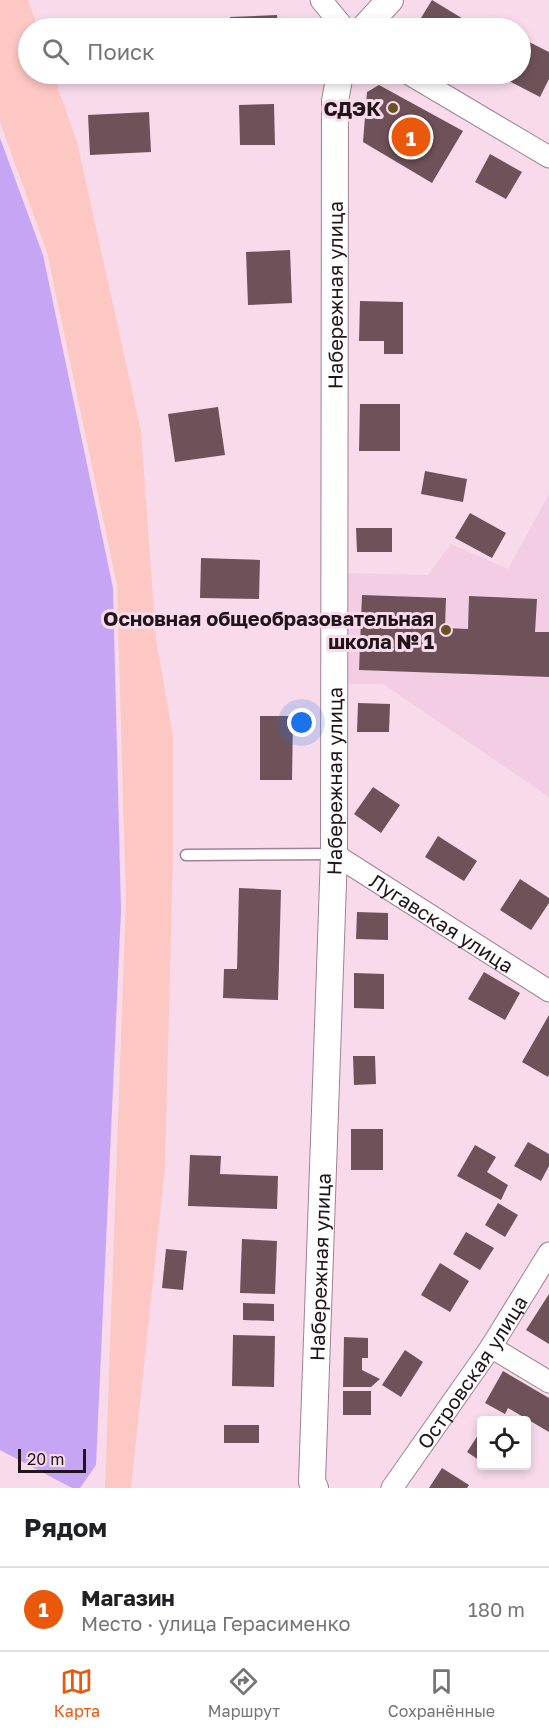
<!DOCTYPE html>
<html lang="ru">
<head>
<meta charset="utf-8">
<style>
	body { margin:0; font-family:"Golos Text",sans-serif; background:#f2f2f2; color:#202124 }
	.controls { position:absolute; right:18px; bottom:18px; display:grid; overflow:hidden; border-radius:6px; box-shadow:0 3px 9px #0003 }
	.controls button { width:54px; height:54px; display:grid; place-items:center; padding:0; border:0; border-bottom:2px solid #e0e0e0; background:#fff; color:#202124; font:30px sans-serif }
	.scale { position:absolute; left:18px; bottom:15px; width:68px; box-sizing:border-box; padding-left:6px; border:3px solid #1f151b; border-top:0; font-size:16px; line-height:21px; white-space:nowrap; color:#1f151b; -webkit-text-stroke:4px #f8daeb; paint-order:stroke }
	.you { position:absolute; left:302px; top:723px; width:21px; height:21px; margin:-15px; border:4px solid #fff; border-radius:50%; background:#1a73e8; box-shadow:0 0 0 9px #1a73e833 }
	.badge { display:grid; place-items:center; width:39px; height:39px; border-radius:50%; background:#ea580c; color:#fff; font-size:20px; font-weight:700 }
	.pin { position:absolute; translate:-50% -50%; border:3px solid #fff; box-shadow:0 2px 6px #0006 }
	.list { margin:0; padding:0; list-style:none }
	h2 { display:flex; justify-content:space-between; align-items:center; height:78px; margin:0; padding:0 24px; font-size:26px }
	h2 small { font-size:20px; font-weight:400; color:#757577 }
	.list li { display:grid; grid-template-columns:39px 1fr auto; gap:18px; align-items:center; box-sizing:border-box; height:84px; padding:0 24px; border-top:2px solid #e0e0e0 }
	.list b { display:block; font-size:22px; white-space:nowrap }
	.list p { margin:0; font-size:20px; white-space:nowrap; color:#757577 }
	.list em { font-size:20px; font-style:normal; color:#757577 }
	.icon { flex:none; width:33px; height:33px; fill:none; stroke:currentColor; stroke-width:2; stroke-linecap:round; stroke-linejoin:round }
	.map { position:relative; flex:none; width:549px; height:1488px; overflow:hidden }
	.search { position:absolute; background:#fff; box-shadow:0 3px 9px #0003; left:18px; right:18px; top:18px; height:66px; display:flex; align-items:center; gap:15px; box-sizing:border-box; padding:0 21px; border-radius:33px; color:#757577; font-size:22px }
	.sheet { height:162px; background:#fff }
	nav { display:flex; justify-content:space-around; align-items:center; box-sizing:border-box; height:84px; border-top:2px solid #e0e0e0; background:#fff; font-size:16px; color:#757577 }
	nav a { display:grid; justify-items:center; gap:3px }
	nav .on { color:#ea580c }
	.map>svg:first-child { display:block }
	.built { fill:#f3cde3 }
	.green { fill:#fdc7c4 }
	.water { fill:#c6a6f4 }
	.building { fill:#6f5259 }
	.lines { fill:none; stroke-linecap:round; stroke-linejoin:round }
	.service-casing { stroke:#9f8393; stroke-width:13 }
	.minor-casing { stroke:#9f8393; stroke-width:23 }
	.tertiary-casing { stroke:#9f8393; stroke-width:28 }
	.service { stroke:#fff; stroke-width:10 }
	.minor { stroke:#fff; stroke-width:21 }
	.tertiary { stroke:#fff; stroke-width:26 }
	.poi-dot { fill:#6a5222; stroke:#f8daeb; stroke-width:2 }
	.labels { text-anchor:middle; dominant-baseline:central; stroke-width:6; stroke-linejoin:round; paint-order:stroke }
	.poi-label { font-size:20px; font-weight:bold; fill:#1f151b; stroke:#f8daeb; text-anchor:end }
	.street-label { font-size:20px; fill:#1f151b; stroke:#f8daeb }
</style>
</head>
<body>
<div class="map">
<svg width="549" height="1488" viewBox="0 0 549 1488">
	<rect width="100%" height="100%" fill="#f8daeb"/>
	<path class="built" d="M 549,494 L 549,797 L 383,684 L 345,684 L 342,573 L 428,575 L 451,544 L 508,569 Z"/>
	<path class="green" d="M 0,0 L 28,0 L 38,28 L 28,28 L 28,74 L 53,74 L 77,142 L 141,431 L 156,640 L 173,736 L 173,850 L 165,1167 L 131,1488 L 105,1488 L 126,900 L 117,585 L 47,252 L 0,122 Z"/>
	<path class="water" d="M 0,138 L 43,255 L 113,588 L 121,910 L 96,1465 L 80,1488 L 72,1488 L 0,1450 Z"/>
	<path class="building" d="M 432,0 L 470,23 L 467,28 L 419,28 L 416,26 Z
		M 277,15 L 278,28 L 230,28 L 230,17 Z
		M 527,41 L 549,52 L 549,79 L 540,97 L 507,80 L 510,74 L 520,74 L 520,53 Z
		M 379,85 L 463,131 L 432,183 L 363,142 L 367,92 Z
		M 274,104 L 275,145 L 240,145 L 239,105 Z
		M 149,112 L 151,152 L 90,155 L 88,115 Z
		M 490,154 L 522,172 L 506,199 L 475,182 Z
		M 290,250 L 292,303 L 248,305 L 246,252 Z
		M 360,301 L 403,302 L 403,354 L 384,354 L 384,341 L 359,341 Z
		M 360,404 L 400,404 L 400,451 L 359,451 Z
		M 218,407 L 225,455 L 175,462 L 168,414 Z
		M 425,471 L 467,479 L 463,502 L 421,494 Z
		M 470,513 L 506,533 L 492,558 L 455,538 Z
		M 356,528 L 392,528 L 392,552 L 357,552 Z
		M 201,558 L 260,560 L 259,599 L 200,598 Z
		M 362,595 L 446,598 L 445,628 L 468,629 L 469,596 L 537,599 L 535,632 L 549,632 L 549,677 L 359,670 Z
		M 358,703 L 390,704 L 389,732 L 357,732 Z
		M 260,716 L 293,716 L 292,780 L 260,780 Z
		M 373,787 L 400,805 L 381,833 L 354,814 Z
		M 438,836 L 477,861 L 464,881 L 425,857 Z
		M 520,879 L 549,898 L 549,903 L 531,930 L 500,910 Z
		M 239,888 L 281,890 L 278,1000 L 223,998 L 224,969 L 237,969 Z
		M 357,912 L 388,913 L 388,940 L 356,939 Z
		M 484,972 L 520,993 L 505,1020 L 468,999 Z
		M 354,973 L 384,974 L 384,1009 L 354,1008 Z
		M 549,1015 L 549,1074 L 548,1077 L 522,1062 Z
		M 353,1056 L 375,1056 L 376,1084 L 354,1085 Z
		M 351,1129 L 383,1129 L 383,1170 L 351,1170 Z
		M 528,1142 L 549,1154 L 549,1166 L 541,1181 L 514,1166 Z
		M 475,1145 L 496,1157 L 487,1172 L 508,1185 L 501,1200 L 457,1176 Z
		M 190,1155 L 221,1156 L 220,1174 L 278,1176 L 277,1209 L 188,1206 Z
		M 498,1203 L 518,1215 L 505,1237 L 485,1225 Z
		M 466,1232 L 494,1248 L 480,1270 L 453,1254 Z
		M 242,1239 L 277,1241 L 275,1294 L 240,1293 Z
		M 166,1249 L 187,1251 L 183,1290 L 162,1288 Z
		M 440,1263 L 469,1281 L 450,1312 L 421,1295 Z
		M 549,1294 L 549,1344 L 526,1330 Z
		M 243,1303 L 274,1304 L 274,1321 L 243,1320 Z
		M 233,1335 L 275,1336 L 274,1387 L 232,1386 Z
		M 344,1337 L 368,1338 L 368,1358 L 362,1358 L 362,1370 L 380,1379 L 371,1387 L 343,1387 Z
		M 405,1350 L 423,1362 L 401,1397 L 382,1385 Z
		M 503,1371 L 549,1398 L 549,1432 L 508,1408 L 505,1414 L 485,1403 Z
		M 343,1391 L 371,1391 L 371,1415 L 343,1415 Z
		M 224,1425 L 259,1425 L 259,1443 L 224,1443 Z
		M 482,1429 L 482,1462 L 467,1452 Z
		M 442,1468 L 469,1485 L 467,1488 L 429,1488 Z"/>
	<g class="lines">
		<defs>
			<path id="service" d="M 186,855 L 333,854"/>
			<g id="minor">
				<path d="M 321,0 L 344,28"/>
				<path d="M 409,74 L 549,157"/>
				<path id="s1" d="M 334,854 L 549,991"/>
				<path d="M 491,1347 L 549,1382"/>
				<path id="s2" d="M 392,1488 L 491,1347 L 549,1253"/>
			</g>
			<g id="tertiary">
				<path d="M 364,28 L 390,0"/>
				<path id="s3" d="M 315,1488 L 312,1482 L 334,854 L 335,101 L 340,74"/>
			</g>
		</defs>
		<use href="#service" class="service-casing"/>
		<use href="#minor" class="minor-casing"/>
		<use href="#tertiary" class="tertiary-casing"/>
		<use href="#service" class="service"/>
		<use href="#minor" class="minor"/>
		<use href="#tertiary" class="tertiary"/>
	</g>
	<g class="poi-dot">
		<circle cx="393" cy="108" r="6"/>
		<circle cx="446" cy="630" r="6"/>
	</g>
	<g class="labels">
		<g class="poi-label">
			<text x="381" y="108">СДЭК</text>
			<text x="434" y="618">Основная общеобразовательная<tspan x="434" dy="23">школа № 1</tspan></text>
		</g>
		<g class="street-label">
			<text stroke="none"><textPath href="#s3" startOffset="1194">Набережная улица</textPath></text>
			<text stroke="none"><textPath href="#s3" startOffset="708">Набережная улица</textPath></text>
			<text stroke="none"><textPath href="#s1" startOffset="128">Лугавская улица</textPath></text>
			<text stroke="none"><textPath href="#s3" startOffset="222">Набережная улица</textPath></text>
			<text stroke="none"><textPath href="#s2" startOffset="141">Островская улица</textPath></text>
		</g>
	</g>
</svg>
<div class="controls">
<button><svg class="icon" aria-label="locate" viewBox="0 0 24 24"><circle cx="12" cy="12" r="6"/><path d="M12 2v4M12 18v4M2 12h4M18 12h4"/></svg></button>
</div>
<div class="scale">20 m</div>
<div class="you"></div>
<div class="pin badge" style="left:411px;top:137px">1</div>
<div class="search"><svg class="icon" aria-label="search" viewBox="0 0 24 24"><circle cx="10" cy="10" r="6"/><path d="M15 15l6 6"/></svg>Поиск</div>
</div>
<section class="sheet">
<h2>Рядом<small></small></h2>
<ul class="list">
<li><span class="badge">1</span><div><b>Магазин</b><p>Место · улица Герасименко</p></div><em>180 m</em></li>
</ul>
</section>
<nav>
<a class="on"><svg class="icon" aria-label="map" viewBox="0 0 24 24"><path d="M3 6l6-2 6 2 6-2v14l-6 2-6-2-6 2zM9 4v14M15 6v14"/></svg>Карта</a>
<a><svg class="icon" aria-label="directions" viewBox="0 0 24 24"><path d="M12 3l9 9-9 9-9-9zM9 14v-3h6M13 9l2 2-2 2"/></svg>Маршрут</a>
<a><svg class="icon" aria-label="saved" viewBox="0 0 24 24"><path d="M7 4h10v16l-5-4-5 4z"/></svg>Сохранённые</a>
</nav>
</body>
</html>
